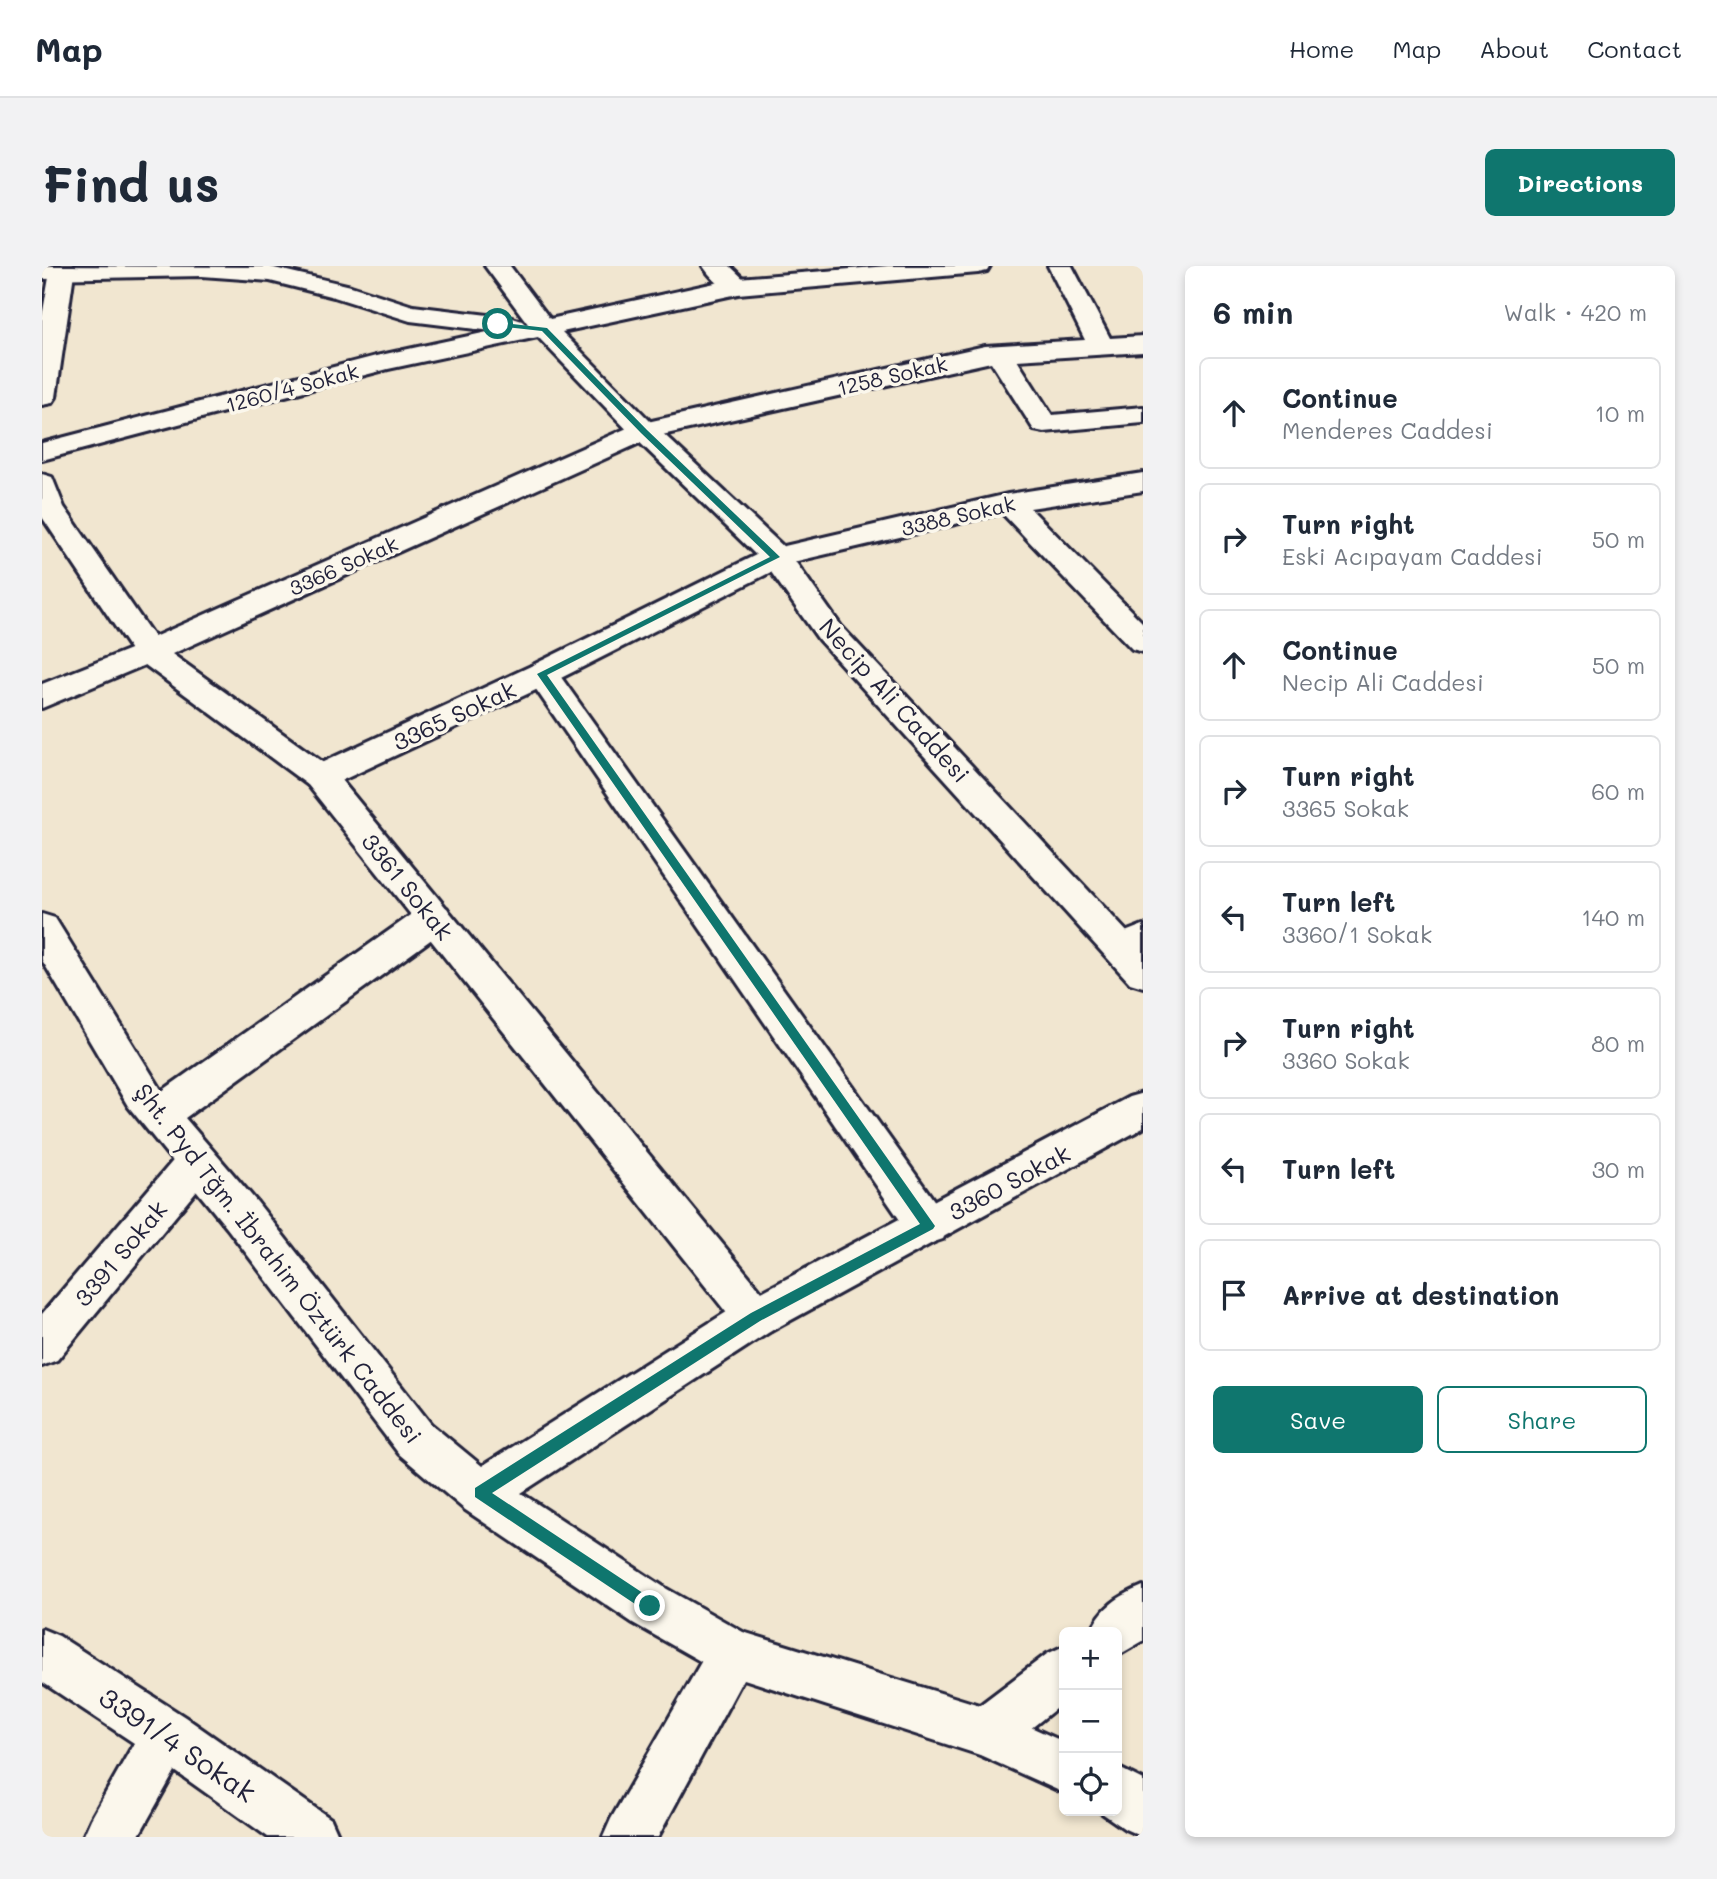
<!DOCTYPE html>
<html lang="en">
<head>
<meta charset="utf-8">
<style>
	body { margin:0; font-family:Mali,sans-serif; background:#f2f2f3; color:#1f2937 }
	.controls { position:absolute; right:21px; bottom:21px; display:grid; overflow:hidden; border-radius:10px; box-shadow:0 4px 10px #0003 }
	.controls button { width:63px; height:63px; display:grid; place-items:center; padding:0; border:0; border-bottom:2px solid #e0e1e3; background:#fff; color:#1f2937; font:35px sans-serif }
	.stop { position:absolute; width:21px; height:21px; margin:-16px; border:5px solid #0f766e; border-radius:50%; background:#fff }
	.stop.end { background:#0f766e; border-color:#fff; box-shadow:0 2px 7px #0008 }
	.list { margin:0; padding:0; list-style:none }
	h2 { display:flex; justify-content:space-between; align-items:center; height:91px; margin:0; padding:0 28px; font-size:30px }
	h2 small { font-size:23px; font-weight:400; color:#747a83 }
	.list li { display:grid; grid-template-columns:46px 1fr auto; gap:21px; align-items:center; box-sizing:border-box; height:112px; margin:0 14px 14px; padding:0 14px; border:2px solid #e0e1e3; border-radius:10px }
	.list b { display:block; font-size:26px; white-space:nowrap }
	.list p { margin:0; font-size:23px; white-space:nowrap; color:#747a83 }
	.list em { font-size:23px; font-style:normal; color:#747a83 }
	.actions { display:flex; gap:14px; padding:21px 28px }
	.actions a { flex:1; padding:16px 0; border:2px solid #0f766e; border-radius:10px; text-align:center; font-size:24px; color:#0f766e }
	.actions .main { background:#0f766e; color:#fff }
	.icon { flex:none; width:38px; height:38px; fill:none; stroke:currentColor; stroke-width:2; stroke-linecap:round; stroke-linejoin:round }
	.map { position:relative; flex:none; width:1101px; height:1571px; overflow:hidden; border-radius:10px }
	header { display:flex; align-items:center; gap:42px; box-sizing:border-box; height:98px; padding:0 35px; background:#fff; border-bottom:2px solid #e0e1e3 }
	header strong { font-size:33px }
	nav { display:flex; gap:38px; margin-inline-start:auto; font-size:24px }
	.intro { display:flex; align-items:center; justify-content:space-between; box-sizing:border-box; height:168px; padding:0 42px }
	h1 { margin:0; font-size:49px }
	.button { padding:18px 32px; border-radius:10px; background:#0f766e; color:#fff; font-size:24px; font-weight:700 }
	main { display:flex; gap:42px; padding:0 42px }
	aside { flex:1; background:#fff; border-radius:10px; box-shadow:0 4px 10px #0003 }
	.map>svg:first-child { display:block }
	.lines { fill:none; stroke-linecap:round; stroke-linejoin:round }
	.street-casing { stroke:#22223b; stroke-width:6 }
	.secondary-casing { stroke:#22223b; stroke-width:6 }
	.street { fill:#fbf7ec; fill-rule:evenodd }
	.secondary { fill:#fbf7ec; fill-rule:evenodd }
	.route { fill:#0f766e }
	.labels { text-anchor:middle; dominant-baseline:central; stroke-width:7; stroke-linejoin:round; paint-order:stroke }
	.far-street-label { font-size:21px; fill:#22223b; stroke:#fbf7ec }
	.street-label { font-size:24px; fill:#22223b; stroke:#fbf7ec }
	.near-street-label { font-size:28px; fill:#22223b; stroke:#fbf7ec }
</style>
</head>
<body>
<header>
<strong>Map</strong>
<nav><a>Home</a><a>Map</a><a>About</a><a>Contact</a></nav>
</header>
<div class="intro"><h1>Find us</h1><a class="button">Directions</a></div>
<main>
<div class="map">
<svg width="1101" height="1571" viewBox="0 0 1101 1571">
	<rect width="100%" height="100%" fill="#f1e6d0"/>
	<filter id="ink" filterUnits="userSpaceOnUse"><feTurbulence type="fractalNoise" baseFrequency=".0143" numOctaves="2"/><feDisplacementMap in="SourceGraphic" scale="14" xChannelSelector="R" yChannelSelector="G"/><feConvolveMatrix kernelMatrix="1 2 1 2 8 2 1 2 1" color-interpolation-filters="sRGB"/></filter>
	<g filter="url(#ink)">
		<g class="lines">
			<defs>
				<path id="street" d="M 9,0 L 33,0 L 14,131 L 10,137 L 0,139 L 0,51 Z
					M 661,0 L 688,0 L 709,20 L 705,25 C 687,30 671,15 661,0 Z
					M 1006,0 L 1030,0 L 1068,72 L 1101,70 L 1101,86 L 975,94 L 1010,149 L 1101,141 L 1101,157 L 1002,166 L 992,164 L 949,96 L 611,171 L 130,388 L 290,503 L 729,1037 L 736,1051 L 729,1065 L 714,1071 L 699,1065 L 266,519 L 95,393 L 0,251 L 0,208 L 10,211 L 22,241 L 112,371 L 592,159 L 943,80 L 1043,74 Z
					M 1101,207 L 1101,225 L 988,242 L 1101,357 L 1101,386 L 1090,383 L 960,247 L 734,300 L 723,298 L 719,291 L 723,284 L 734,282 L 966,228 Z
					M 500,397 L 511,400 L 901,947 L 907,960 L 901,973 L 886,978 L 871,973 L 489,416 L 484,408 L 489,400 Z
					M 1101,659 L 1101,689 L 1081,696 L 1068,692 L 1063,682 L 1068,672 Z
					M 155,878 L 169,883 L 175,895 L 169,907 L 15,1094 L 0,1100 L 0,1048 L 141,883 Z
					M 1101,1320 L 1101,1375 L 1075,1390 L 1075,1366 L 1049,1366 C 1059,1341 1077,1330 1101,1320 Z
					M 0,1363 L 17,1370 L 143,1451 L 289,1553 L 297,1571 L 226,1571 L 133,1505 L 96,1571 L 41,1571 L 49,1553 L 92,1477 L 0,1416 Z
					M 691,1363 L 708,1370 L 715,1387 L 616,1571 L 561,1571 L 569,1553 L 674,1370 Z
					M 1022,1380 L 1022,1436 L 962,1484 L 944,1491 L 926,1484 L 919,1466 L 926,1448 L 1005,1388 Z"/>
				<path id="secondary" d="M 0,0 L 228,1 L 309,20 L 371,40 L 471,52 L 480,55 L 483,58 L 486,58 L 443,0 L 468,0 L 508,53 L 696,12 L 846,0 L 948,0 L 945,5 L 936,7 L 696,28 L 520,66 L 612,159 L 745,284 L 799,360 L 1101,683 L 1101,721 L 1088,717 L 777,374 L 729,306 L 511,416 L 290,519 L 278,523 L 266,519 L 261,511 L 266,503 L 489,400 L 714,289 L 592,171 L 496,71 L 346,103 L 0,194 L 0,177 L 334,90 L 450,65 L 368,55 L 292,31 L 228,15 L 160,10 L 0,13 Z
					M 106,376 L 117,379 L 122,386 L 117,393 L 0,442 L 0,418 Z
					M 392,638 L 405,642 L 410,652 L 405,662 L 143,852 L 215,936 L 389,1158 L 440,1200 L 699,1037 L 1087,831 L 1101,827 L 1101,862 L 729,1065 L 479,1227 L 625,1323 L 701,1366 L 944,1441 L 1022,1476 L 1022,1527 L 938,1489 L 674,1404 L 591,1357 L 422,1243 L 357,1188 L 185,962 L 86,840 L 0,694 L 0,648 L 13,652 L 120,825 L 379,642 Z
					M 1075,1501 L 1101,1514 L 1101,1571 L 1083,1563 L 1057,1545 L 1075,1545 Z"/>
			</defs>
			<use href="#street" class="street-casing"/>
			<use href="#secondary" class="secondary-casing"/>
			<use href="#street" class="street"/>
			<use href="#secondary" class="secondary"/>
		</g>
	</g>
	<path class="route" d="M 453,56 L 505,62 L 605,164 L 738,291 L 505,409 L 893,960 L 891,963 L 718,1055 L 450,1227 L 613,1335 L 613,1346 L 608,1348 L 433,1231 L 433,1222 L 709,1047 L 878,958 L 495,408 L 728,291 L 599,167 L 500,65 L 456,60 Z"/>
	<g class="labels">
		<g class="far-street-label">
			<text transform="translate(850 109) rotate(-13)">1258 Sokak</text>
			<text transform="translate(250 121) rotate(-15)">1260/4 Sokak</text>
			<text transform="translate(916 249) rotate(-13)">3388 Sokak</text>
			<text transform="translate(301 299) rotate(-24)">3366 Sokak</text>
		</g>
		<g class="street-label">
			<text transform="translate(853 434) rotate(48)">Necip Ali Caddesi</text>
			<text transform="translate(412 449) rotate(-25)">3365 Sokak</text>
			<text transform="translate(366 620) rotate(51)">3361 Sokak</text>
			<text transform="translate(967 916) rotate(-28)">3360 Sokak</text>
			<text transform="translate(78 987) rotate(-50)">3391 Sokak</text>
			<text transform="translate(237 997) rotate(52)">Şht. Pyd Tğm. İbrahim Öztürk Caddesi</text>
		</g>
		<g class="near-street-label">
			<text transform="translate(136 1478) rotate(34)">3391/4 Sokak</text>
		</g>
	</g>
</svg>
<div class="controls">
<button>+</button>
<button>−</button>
<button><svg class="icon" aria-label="locate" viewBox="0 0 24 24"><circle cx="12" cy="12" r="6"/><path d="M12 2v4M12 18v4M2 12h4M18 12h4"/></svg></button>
</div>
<div class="stop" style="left:456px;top:58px"></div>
<div class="stop end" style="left:608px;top:1340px"></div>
</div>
<aside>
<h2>6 min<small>Walk · 420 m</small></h2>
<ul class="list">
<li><svg class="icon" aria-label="ahead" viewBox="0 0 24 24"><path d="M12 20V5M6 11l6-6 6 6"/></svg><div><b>Continue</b><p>Menderes Caddesi</p></div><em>10 m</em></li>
<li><svg class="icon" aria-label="right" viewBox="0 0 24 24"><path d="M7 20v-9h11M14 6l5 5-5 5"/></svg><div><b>Turn right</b><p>Eski Acıpayam Caddesi</p></div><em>50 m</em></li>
<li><svg class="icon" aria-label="ahead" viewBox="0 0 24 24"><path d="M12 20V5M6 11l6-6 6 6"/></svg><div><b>Continue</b><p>Necip Ali Caddesi</p></div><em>50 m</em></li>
<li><svg class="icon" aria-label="right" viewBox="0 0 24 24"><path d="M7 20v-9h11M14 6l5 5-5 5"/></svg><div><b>Turn right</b><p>3365 Sokak</p></div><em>60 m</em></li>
<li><svg class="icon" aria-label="left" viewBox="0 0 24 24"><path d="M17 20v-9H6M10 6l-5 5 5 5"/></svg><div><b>Turn left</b><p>3360/1 Sokak</p></div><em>140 m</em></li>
<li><svg class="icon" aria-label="right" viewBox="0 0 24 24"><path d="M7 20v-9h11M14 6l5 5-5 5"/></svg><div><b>Turn right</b><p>3360 Sokak</p></div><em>80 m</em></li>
<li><svg class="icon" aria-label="left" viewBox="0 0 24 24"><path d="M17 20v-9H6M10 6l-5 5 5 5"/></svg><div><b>Turn left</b></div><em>30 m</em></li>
<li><svg class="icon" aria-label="arrive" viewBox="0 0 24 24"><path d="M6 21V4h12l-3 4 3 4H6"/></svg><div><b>Arrive at destination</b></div></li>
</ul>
<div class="actions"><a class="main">Save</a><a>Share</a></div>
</aside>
</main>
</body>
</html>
